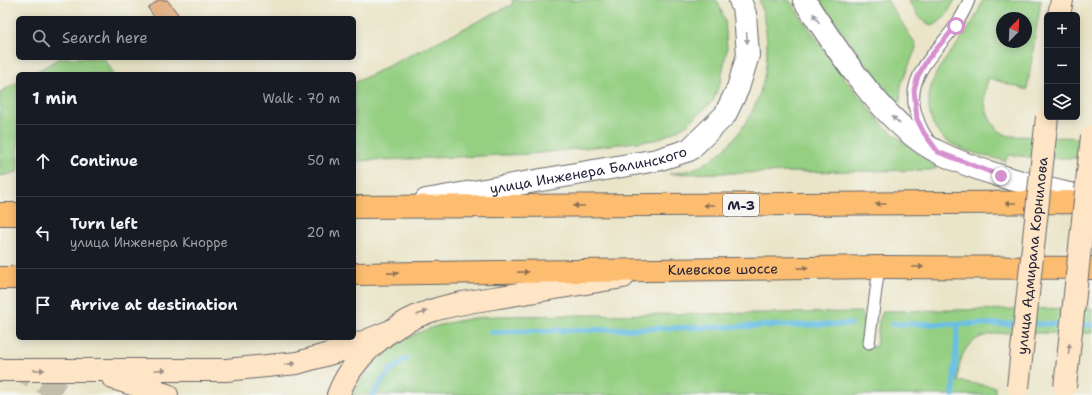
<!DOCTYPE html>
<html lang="en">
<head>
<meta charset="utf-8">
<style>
	body { margin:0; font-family:"Shantell Sans",sans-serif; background:#242831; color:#f1f3f6 }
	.controls { position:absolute; right:12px; top:12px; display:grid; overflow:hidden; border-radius:6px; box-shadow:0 2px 10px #0003 }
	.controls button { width:36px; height:36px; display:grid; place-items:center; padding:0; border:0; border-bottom:1px solid #363941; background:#171b24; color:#f1f3f6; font:20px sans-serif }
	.compass { position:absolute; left:996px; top:12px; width:36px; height:36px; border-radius:50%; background:#171b24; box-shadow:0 2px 10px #0003; rotate:24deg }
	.stop { position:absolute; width:12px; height:12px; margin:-9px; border:3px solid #d690ce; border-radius:50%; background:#fff }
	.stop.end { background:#d690ce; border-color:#fff; box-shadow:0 1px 4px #0008 }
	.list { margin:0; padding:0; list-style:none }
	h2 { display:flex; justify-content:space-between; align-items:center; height:52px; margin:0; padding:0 16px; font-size:17px }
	h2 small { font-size:13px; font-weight:400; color:#9ea1a6 }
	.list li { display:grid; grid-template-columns:26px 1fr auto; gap:12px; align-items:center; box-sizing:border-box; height:72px; padding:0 16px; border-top:1px solid #363941 }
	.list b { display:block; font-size:15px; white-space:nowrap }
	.list p { margin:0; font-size:13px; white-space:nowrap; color:#9ea1a6 }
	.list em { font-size:13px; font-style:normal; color:#9ea1a6 }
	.icon { flex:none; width:22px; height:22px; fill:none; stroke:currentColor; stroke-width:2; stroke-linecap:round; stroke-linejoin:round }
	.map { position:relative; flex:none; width:1092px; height:395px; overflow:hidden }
	.search { position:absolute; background:#171b24; box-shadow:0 2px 10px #0003; left:16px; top:16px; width:340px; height:44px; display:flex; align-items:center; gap:10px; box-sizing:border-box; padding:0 14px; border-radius:6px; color:#9ea1a6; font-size:15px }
	.panel { position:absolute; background:#171b24; box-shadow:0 2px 10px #0003; left:16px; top:72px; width:340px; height:268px; border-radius:6px }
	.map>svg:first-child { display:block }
	.grass { fill:#94cf82; stroke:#5b785e; fill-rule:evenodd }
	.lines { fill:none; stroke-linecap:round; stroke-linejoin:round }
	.stream { stroke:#69bee5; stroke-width:5.5 }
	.building { fill:#e1a26d }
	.secondary-tunnel { stroke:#c2beac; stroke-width:22; stroke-dasharray:22 11; stroke-linecap:butt }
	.lane-casing { stroke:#68666c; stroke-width:13 }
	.street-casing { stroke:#68666c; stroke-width:24 }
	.secondary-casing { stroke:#68666c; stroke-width:24 }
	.highway-casing { stroke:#68666c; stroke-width:24 }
	.lane { stroke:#fff; stroke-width:11 }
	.street { stroke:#fff; stroke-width:22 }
	.secondary { stroke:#fee5c5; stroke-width:22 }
	.highway { stroke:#fcbd6f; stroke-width:22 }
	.secondary-bridge-casing { stroke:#68666c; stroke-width:24; stroke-linecap:butt }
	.secondary-bridge { stroke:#fee5c5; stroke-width:22 }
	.oneway { fill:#9c9ca7 }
	.oneway2 { fill:#8f7055 }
	.oneway3 { fill:#9b8d87 }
	.route { stroke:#d690ce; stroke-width:5 }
	.labels { text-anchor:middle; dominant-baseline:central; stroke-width:3; stroke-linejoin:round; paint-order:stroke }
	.shield { fill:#f6f6f2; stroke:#626272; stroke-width:1 }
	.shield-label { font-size:13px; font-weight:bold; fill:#22223b }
	.street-label { font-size:14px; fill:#22223b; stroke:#f6f6f2 }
</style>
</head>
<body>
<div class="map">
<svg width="1092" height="395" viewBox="0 0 1092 395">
	<rect width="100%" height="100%" fill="#f6f6f2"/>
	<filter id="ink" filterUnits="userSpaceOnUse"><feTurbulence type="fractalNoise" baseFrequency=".025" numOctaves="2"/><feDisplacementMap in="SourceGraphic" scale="8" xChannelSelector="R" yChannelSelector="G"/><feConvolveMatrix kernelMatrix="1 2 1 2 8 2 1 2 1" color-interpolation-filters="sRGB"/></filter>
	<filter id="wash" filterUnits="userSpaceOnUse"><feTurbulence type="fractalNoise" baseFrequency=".012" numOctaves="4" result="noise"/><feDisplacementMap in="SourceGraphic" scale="16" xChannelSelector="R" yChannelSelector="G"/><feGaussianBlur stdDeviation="0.9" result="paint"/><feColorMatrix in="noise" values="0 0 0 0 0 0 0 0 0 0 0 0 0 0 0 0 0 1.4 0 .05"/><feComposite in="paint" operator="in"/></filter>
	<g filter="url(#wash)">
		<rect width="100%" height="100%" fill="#eae5c8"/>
		<path class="grass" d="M 512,0 L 717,0 L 725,20 L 727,49 L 721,80 L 713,101 L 688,124 L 672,133 L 655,140 L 531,154 L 354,161 L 354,83 L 513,4 Z
			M 759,0 L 789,0 L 842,75 L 885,127 L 937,168 L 931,170 L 669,174 C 680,172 694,170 704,164 C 759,131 780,60 759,0 Z
			M 819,0 L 887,0 L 915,43 L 916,48 L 901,85 L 900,102 L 896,102 L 861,59 Z
			M 908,0 L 955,0 L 945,17 L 935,25 C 921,25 915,10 908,0 Z
			M 983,0 L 1041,0 L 1027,90 L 989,78 C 979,99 987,128 1009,136 L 1092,138 L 1092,158 L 1042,158 L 1009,155 L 1005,161 C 987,156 964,152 947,141 C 923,124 925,88 940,67 C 957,42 972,30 983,0 ZM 1002,18 L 1026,18 L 1026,42 L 1002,42 Z
			M 60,58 L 104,58 L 114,74 L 32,74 Z
			M 18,82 L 18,172 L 0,176 L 0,92 Z
			M 1092,308 L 1092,333 C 1071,333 1051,333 1030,333 C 990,332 959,331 958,381 L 995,387 L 995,395 L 352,395 C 384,337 433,321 496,316 L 861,312 L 864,321 L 861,345 L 876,347 L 879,321 L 883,311 Z"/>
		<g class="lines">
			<path class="stream" d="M 892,324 L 1020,324
				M 1029,324 L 1068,324
				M 1077,324 L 1092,325
				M 491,332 L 851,324
				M 372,395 L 389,372 L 406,359
				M 953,395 L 958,324"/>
		</g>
		<g id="blocks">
			<path class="building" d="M 159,0 L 167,0 L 181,18 L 155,18 L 148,8 Z"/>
		</g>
	</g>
	<g filter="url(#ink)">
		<use href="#blocks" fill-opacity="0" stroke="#68666c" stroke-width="1"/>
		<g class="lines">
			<path class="secondary-tunnel" d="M 13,366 L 65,395"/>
			<defs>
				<path id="lane" d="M 929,141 C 884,72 950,53 969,0
					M 869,343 L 879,267"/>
				<g id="street">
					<path d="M 804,0 C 837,49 885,126 938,152 C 985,175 1038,186 1089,199"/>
					<path id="s1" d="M 426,200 L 657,160 L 689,150 L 725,115 L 738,88 L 748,55 L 745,14 L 740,0"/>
				</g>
				<path id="secondary" d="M 1059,15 L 1062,0
					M 0,370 L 226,370 L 297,363 L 346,349 L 388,332
					M 113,378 L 167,395
					M 338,395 C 345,376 358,359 372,346 C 416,306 456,304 512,295 C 549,289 586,283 623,277"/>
				<g id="highway">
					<path d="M 354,207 L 1092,202"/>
					<path d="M 0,214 L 18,214"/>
					<path id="s2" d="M 354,274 L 879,267 L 1092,268"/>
					<path d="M 0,278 L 18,278"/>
				</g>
			</defs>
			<use href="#lane" class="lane-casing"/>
			<use href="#street" class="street-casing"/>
			<use href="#secondary" class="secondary-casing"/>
			<use href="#highway" class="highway-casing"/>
			<use href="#lane" class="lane"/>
			<use href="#street" class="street"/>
			<use href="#secondary" class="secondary"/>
			<use href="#highway" class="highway"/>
			<defs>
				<g id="secondary-bridge">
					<path id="s3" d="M 1018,387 L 1047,117"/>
					<path d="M 1065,387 L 1092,136"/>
				</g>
			</defs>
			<use href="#secondary-bridge" class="secondary-bridge-casing"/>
			<use href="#secondary-bridge" class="secondary-bridge"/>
		</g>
		<defs><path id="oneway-solid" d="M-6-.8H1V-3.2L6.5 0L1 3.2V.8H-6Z"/></defs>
		<g class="oneway">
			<use href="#oneway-solid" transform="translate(816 18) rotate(-124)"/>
			<use href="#oneway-solid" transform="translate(747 38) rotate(86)"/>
			<use href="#oneway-solid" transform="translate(896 120) rotate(-138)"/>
		</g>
		<g class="oneway2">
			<use href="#oneway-solid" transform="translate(1011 203) rotate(180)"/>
			<use href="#oneway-solid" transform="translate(881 204) rotate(180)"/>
			<use href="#oneway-solid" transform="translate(709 205) rotate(180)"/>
			<use href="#oneway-solid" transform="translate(579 206) rotate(180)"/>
			<use href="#oneway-solid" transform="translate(918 267)"/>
			<use href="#oneway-solid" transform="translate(803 268) rotate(-1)"/>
			<use href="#oneway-solid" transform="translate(523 272) rotate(-1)"/>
			<use href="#oneway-solid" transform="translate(393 273) rotate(-1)"/>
		</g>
		<g class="oneway3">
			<use href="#oneway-solid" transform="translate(422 313) rotate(-20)"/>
			<use href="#oneway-solid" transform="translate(1069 349) rotate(-84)"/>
			<use href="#oneway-solid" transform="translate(290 364) rotate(-6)"/>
			<use href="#oneway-solid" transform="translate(39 370)"/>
			<use href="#oneway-solid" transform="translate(160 370)"/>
		</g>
	</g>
	<g class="lines" filter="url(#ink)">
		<path class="route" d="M 956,26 L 927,60 L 918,76 L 914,90 L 917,119 L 924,133 L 938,152 L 1001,176"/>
	</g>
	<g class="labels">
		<rect class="shield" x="723" y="194" width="36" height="22" rx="3"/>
		<g class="shield-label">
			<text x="741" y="205">М-3</text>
		</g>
		<g class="street-label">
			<text stroke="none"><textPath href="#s1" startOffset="165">улица Инженера Балинского</textPath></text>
			<text stroke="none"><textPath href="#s3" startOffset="132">улица Адмирала Корнилова</textPath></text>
			<text stroke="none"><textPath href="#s2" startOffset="369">Киевское шоссе</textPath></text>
		</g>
	</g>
</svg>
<div class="controls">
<button>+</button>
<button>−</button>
<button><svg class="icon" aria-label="layers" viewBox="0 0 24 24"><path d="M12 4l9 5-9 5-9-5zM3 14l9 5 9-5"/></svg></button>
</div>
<svg class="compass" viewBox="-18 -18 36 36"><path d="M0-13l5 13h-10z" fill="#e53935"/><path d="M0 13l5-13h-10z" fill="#9ea1a6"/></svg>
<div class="stop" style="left:956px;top:26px"></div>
<div class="stop end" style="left:1001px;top:176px"></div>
<div class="search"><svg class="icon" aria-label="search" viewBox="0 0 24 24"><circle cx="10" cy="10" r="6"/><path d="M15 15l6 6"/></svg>Search here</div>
<section class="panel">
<h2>1 min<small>Walk · 70 m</small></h2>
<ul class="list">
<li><svg class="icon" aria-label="ahead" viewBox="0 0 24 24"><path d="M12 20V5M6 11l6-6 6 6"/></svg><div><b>Continue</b></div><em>50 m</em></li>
<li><svg class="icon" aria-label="left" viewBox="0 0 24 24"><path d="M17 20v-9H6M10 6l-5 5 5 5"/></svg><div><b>Turn left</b><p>улица Инженера Кнорре</p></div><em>20 m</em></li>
<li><svg class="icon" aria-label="arrive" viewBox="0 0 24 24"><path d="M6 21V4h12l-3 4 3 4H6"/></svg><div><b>Arrive at destination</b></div></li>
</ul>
</section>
</div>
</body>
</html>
